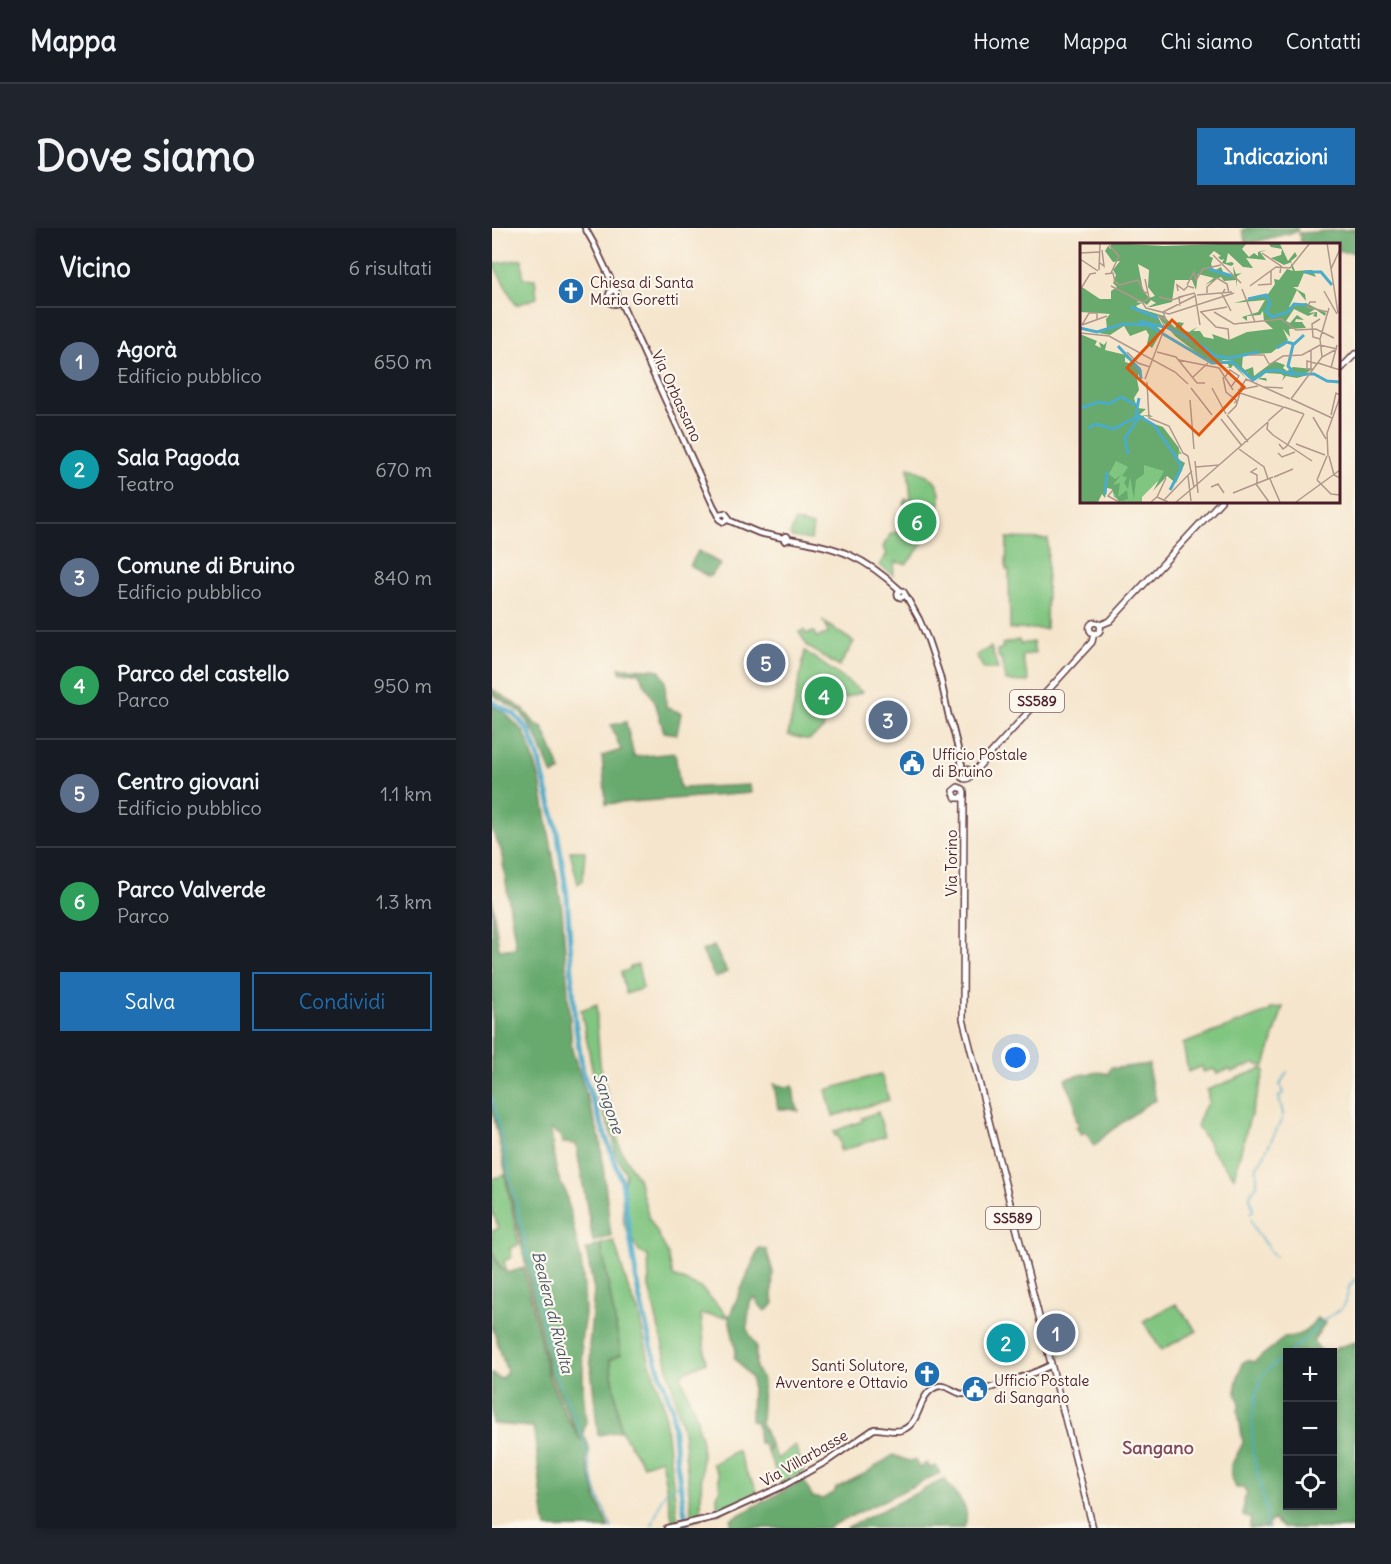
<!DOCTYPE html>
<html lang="it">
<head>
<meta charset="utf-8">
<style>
	body { margin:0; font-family:Delius,sans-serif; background:#20242c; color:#f1f3f6 }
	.controls { position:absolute; right:18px; bottom:18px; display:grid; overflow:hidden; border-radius:0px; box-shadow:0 3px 9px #0003 }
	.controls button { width:54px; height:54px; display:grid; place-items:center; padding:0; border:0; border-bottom:2px solid #363941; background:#171b24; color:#f1f3f6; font:30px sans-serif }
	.you { position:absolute; left:524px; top:830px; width:21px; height:21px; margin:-15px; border:4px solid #fff; border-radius:50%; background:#1a73e8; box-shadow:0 0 0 9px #1a73e833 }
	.badge { display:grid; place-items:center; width:39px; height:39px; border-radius:50%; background:#1f6fb2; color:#fff; font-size:20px; font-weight:700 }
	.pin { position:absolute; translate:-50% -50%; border:3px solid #fff; box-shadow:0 2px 6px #0006 }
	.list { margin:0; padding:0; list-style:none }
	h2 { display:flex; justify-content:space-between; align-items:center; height:78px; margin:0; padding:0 24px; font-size:26px }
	h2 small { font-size:20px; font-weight:400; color:#9ea1a6 }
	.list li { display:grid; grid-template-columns:39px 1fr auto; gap:18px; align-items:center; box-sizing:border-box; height:108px; padding:0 24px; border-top:2px solid #363941 }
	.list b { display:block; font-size:22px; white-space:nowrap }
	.list p { margin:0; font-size:20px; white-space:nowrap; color:#9ea1a6 }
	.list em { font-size:20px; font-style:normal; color:#9ea1a6 }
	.actions { display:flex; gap:12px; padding:18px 24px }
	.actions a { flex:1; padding:14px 0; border:2px solid #1f6fb2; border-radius:0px; text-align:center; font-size:21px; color:#1f6fb2 }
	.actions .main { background:#1f6fb2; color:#fff }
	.icon { flex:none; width:33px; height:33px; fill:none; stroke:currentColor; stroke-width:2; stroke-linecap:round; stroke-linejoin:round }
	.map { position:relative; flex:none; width:863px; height:1300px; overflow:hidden; border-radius:0px }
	header { display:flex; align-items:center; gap:36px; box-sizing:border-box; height:84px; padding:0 30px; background:#171b24; border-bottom:2px solid #363941 }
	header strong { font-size:28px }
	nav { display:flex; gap:33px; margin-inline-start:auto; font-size:21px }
	.intro { display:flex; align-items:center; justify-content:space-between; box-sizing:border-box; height:144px; padding:0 36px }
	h1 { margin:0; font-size:42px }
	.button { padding:15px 27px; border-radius:0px; background:#1f6fb2; color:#fff; font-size:21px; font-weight:700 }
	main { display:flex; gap:36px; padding:0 36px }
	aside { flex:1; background:#171b24; border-radius:0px; box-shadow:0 3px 9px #0003 }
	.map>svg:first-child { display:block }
	.green { fill:#80c580; stroke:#657256; stroke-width:1.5 }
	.forest { fill:#68aa6e; stroke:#59644c; stroke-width:1.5 }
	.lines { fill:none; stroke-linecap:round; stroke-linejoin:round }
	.stream { stroke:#4bacca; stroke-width:1.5 }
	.river { stroke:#4bacca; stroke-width:5 }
	.secondary-casing { stroke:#643d43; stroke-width:8 }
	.primary-casing { stroke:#643d43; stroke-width:8 }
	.secondary { stroke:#fff; stroke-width:4.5 }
	.primary { stroke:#fff; stroke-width:5 }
	.labels { text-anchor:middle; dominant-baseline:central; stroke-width:4.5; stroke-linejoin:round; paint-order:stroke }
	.shield { fill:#fbf7ec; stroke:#7f6065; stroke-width:1.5 }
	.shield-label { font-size:14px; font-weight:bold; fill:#4a1f2b }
	.poi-label { font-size:15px; fill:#4a1f2b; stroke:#fbf7ec; text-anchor:start }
	.street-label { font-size:15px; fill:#4a1f2b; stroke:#fbf7ec }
	.water-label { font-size:16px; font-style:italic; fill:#4a576b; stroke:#fbf7ec }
	.quarter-label { font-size:18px; font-weight:bold; fill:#824a60; stroke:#fbf7ec }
	.inset-river { fill:none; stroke:#4bacca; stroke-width:3 }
	.inset-road { fill:none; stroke:#b1968c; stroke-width:1.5 }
	.view { fill:#e0560e; fill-opacity:0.15; stroke:#e0560e; stroke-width:3 }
	.inset-edge { fill:none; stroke:#4a1f2b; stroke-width:3 }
</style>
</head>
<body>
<header>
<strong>Mappa</strong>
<nav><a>Home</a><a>Mappa</a><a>Chi siamo</a><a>Contatti</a></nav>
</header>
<div class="intro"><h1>Dove siamo</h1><a class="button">Indicazioni</a></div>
<main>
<aside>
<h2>Vicino<small>6 risultati</small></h2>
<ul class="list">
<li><span class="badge" style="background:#5c6f8a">1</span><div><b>Agorà</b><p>Edificio pubblico</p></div><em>650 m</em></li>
<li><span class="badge" style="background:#0f9aa8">2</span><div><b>Sala Pagoda</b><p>Teatro</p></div><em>670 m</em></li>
<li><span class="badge" style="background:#5c6f8a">3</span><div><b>Comune di Bruino</b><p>Edificio pubblico</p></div><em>840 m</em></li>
<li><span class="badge" style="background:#2e9e5b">4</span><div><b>Parco del castello</b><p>Parco</p></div><em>950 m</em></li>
<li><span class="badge" style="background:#5c6f8a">5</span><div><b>Centro giovani</b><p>Edificio pubblico</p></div><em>1.1 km</em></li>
<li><span class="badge" style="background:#2e9e5b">6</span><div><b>Parco Valverde</b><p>Parco</p></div><em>1.3 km</em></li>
</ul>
<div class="actions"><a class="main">Salva</a><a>Condividi</a></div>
</aside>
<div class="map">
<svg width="863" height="1300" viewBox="0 0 863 1300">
	<rect width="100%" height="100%" fill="#fbf7ec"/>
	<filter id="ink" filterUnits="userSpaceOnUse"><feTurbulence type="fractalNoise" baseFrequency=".0167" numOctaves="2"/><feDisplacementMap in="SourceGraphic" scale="12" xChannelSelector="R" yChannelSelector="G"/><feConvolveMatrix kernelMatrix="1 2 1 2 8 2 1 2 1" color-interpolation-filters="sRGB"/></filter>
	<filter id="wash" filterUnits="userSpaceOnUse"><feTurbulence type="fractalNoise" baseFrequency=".008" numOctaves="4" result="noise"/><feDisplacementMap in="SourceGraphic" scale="24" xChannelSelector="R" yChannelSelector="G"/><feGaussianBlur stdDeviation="1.35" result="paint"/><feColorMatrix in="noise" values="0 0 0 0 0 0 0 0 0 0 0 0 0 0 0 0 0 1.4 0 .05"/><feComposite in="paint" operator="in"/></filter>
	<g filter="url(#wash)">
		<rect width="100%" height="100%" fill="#f5e5cc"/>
		<path class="green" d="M 30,31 L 31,50 L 43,51 L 45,70 L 24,77 L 1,36 Z
			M 416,239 C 422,242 438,247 442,252 C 461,272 430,321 414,336 L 403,334 L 401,347 L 387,337 L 395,326 L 391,319 L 399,305 L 407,304 L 413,271 L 419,272 Z
			M 303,293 L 321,298 L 319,312 L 300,309 L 298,307 Z
			M 515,310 L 556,311 L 554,401 L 518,401 L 517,342 L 514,342 Z
			M 330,393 L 362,414 L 347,439 L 315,418 C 313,412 309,409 307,404 L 312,402 L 314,406 L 322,404 L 324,409 L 336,406 L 334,396 Z
			M 527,412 L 528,416 L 541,414 L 543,425 L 530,428 L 537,454 L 514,453 L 509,430 L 507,430 L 505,422 L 511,420 L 510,416 Z
			M 499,419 L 506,441 L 492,441 L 484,427 Z
			M 313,423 L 370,464 L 348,472 L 333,492 L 331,501 L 317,512 L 296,507 Z
			M 78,623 L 93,623 L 91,652 L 86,656 Z
			M 146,737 L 151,760 L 134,766 L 129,744 L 138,742 L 138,739 Z
			M 105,776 L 105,796 L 108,836 L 123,901 L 129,923 L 146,950 L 157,990 L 166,1006 L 176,1026 L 181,1048 L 209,1060 L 237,1089 L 209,1086 L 214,1134 L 188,1146 L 205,1190 L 206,1200 L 210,1213 L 209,1290 L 200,1292 L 191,1204 L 157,1059 L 156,1028 L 147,1024 L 132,996 L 130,966 L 134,945 L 123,924 L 122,913 L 105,866 L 89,782 Z
			M 791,779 L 773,838 L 766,837 L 764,835 L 740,844 L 738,841 L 725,846 L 722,841 L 711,844 L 710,838 L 696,844 L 691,816 L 778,783 L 778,781 Z
			M 771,840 L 773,843 L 756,896 L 742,949 L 720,923 L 716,914 L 705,899 C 708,890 709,881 717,875 L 715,862 Z
			M 389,846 L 397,872 L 341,888 L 334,862 Z
			M 386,884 L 393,908 L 349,923 L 347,919 L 349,918 L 346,907 L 343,908 L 342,903 L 371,893 L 370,890 Z
			M 13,947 L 27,1017 L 18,1020 L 20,1029 L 12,1033 L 15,1045 C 0,1032 0,1022 0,1003 L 7,1000 L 0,983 L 0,951 Z
			M 122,1013 L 136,1060 L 146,1083 L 157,1132 L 171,1175 L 186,1295 L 181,1296 L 169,1231 L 151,1237 L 129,1203 L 118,1132 L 129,1126 L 109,1016 Z
			M 684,1076 L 705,1103 L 669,1122 L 651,1093 Z
			M 578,1106 L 584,1119 L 566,1128 L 561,1111 Z
			M 278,1216 L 285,1231 L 303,1217 L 312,1244 L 289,1256 L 276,1225 Z
			M 245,1222 L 256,1248 L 263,1257 L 265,1266 L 226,1285 L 225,1269 L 228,1260 L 226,1246 L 220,1236 Z"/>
		<path class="forest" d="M 754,0 L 805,0 L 806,3 L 755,16 L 750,2 Z
			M 863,1 L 863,24 L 847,24 L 846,16 L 809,16 L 807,5 Z
			M 206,323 L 229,336 L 217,349 L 198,338 Z
			M 127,440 L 160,441 L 167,442 L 173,452 L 174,479 L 189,485 L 185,506 L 172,504 L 163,474 L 146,444 L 129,445 Z
			M 0,461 L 31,481 L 44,497 L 51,500 L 69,543 L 60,547 L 44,507 L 29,484 L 0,466 Z
			M 0,478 L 13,485 L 32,504 L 37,517 L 48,552 L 70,681 L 80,822 L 108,910 L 119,1008 L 101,1014 L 84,916 L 70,915 L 69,909 L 59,901 C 61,919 62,948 73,962 L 89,1032 L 92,1060 L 93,1086 L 89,1113 L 91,1139 L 91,1160 L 94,1194 L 91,1205 L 97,1219 L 97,1226 L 94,1231 L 105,1271 L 117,1300 L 54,1300 C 48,1266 47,1232 41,1199 L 0,1196 L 0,1146 L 9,1151 L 15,1144 L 0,1098 L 0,1023 L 8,1039 L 15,1045 L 32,1040 L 56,1148 L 74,1187 L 89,1213 L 57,1145 L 0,881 L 0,671 L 7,722 L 24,720 L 9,622 L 0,603 Z
			M 134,494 L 142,529 L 183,525 L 188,560 L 258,557 L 259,565 L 114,576 L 110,528 L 129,522 L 119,497 Z
			M 222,718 L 235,744 L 223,750 L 210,723 Z
			M 657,836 L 657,845 L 664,872 L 657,875 L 616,905 L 602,918 L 594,904 L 589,906 L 584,899 L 587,896 L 584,891 L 583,876 L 573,851 C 583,848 608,841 616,846 L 619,839 L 624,840 Z
			M 282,856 L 295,859 L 301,858 L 303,874 L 307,883 L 297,881 L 286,881 Z
			M 109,1016 L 129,1126 L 118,1132 L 129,1203 L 106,1207 L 97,1119 L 102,1063 L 94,1022 Z
			M 267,1020 L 274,1021 L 281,1044 L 280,1066 L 282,1075 L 279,1079 L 273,1083 L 265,1074 L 265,1071 L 261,1070 L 258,1075 L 255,1101 L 264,1118 L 264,1140 L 271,1153 L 269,1195 L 278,1216 L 276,1225 L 270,1214 L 267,1216 L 265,1194 L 259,1193 L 260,1153 L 256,1146 L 242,1129 L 244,1124 L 237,1089 Z
			M 825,1090 L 833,1095 L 821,1113 L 830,1124 L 796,1124 L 796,1278 L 840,1278 L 840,1124 L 838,1124 L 847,1119 L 863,1114 L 863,1300 L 791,1300 L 781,1291 L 777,1296 L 777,1300 L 757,1300 L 759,1291 L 751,1288 L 752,1272 L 755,1265 L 752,1260 L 744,1260 L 740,1250 L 739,1238 L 751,1215 L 746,1183 L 748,1174 C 739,1162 747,1148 750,1135 L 755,1132 L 762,1134 C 772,1125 783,1119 792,1109 C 810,1108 814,1104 825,1090 Z
			M 401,1227 L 417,1233 L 423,1232 L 427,1240 L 435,1235 L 438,1240 L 444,1238 L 448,1245 L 335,1300 L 239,1300 L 239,1291 L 312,1252 L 320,1269 L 330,1271 L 342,1265 L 344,1260 L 374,1245 Z
			M 453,1251 C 463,1269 481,1277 472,1300 L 354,1300 Z"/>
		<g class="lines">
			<path class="stream" d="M 0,868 L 62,1143 L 92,1211 L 101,1251 L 108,1272 L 120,1300
				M 758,985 L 761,982 L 758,969 L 759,965 L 765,957 L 765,937 L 768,935 L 789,893 L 791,886 L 787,869 L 791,865 L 788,856 L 795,844
				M 759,991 L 764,1004 L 783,1029
				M 797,1124 L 818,1107 L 828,1095 L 850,1080 L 855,1069 L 857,1059 L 863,1051
				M 176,1263 L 188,1255
				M 160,1298 L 169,1272 L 173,1265
				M 776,1300 L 774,1281 L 760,1221 L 761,1187 L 765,1163 L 770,1147 L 796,1125"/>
			<path class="river" d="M 0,474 L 22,486 L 37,503 L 45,524 L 65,602 L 75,668 L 83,793 L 91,845 L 130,954 L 147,1068 L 159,1118 L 180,1180 L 184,1228 L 195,1300"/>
		</g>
	</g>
	<g filter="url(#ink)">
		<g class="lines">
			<defs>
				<path id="secondary" d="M 93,0 L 102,16 L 124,63
					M 120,62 L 124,63 L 127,73 L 123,76 L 119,75 C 116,71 116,65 120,62 Z
					M 127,73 L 130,77 L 221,277 L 227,288 L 227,291 L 232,294 L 237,290 L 233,285 L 229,286 L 227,288
					M 236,292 L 267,305 L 291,310 L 293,308 L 295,308 L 297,311 L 293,313 L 291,310
					M 297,311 C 346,319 372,328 409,363
					M405.5 366a3.5 3.5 0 1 1 7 0a3.5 3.5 0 1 1-7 0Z
					M 413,366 L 427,391 L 436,412 L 448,448 L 458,494 L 461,501 L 458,491
					M 461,501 L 470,537 L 470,543
					M 175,1300 L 223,1289 L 289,1259 L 337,1232 L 382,1201 C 391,1200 401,1205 410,1202 C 430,1195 425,1167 444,1159 C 454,1155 461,1164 470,1166 C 480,1168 549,1143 559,1137"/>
				<path id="primary" d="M 846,144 L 863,126
					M597.5 400a5.5 5.5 0 1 1 11 0a5.5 5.5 0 1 1-11 0Z
					M 608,397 L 618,393 L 729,273
					M469 546a5 5 0 1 1 10 0a5 5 0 1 1-10 0Z
					M 479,547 L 600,414 L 602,405
					M 472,567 L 469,570 L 464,570 L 461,563 L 466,559 L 471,561 L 472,564 L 471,791 L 601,1300"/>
			</defs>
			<use href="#secondary" class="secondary-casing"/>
			<use href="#primary" class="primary-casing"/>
			<use href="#secondary" class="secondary"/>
			<use href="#primary" class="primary"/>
		</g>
	</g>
	<defs>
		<symbol id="church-disc" viewBox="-11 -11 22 22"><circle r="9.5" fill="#1f6fb2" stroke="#fbf7ec"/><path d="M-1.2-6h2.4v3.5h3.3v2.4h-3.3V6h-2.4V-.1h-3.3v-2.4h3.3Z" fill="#fff"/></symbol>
		<symbol id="civic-disc" viewBox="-11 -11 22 22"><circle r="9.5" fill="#1f6fb2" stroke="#fbf7ec"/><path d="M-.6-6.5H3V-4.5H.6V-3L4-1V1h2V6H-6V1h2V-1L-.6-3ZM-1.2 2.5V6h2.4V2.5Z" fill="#fff"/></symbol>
	</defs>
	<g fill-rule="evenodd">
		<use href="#church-disc" x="64" y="48" width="30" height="30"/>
		<use href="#civic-disc" x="405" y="520" width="30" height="30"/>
		<use href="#church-disc" x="420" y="1131" width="30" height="30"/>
		<use href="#civic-disc" x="468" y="1146" width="30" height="30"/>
	</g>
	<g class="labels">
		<g class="shield">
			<rect x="518" y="462" width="54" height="22" rx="4.5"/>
			<rect x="494" y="979" width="54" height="22" rx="4.5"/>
		</g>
		<g class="shield-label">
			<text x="545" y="473">SS589</text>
			<text x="521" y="990">SS589</text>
		</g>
		<g class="poi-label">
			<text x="98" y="54">Chiesa di Santa<tspan x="98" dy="17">Maria Goretti</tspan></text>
			<text x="440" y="526">Ufficio Postale<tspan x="440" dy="17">di Bruino</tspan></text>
			<text x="416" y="1137" text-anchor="end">Santi Solutore,<tspan x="416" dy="17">Avventore e Ottavio</tspan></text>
			<text x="502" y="1152">Ufficio Postale<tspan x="502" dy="17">di Sangano</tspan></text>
		</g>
		<g class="street-label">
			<text transform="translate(185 168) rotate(65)">Via Orbassano</text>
			<text transform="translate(459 635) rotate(-90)">Via Torino</text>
			<text transform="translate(312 1230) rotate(-30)">Via Villarbasse</text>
		</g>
		<g class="water-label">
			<text transform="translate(117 875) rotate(71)">Sangone</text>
			<text transform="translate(61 1084) rotate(76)">Bealera di Rivalta</text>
		</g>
		<g class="quarter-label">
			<text x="666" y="1219">Sangano</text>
		</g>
	</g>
	<g transform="translate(588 15)">
		<rect width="260" height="260" fill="#f5e5cc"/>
		<path d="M 68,180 L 79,191 L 85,190 L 96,203 L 102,211 L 93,211 L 103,224 L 77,239 L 62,254 L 62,259 L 42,259 L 34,254 L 31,244 L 35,237 L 27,229 L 65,182 L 70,184 Z" fill="#80c580"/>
		<path d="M 31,0 L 84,3 L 167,0 L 162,6 L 169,14 L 174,10 L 178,13 L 178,9 L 181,8 L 187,7 L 180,9 L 186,17 L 166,15 L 173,25 L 163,24 L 148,10 L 146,20 L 152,19 L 154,21 L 151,23 L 142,20 L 144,16 L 141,17 L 138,14 L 141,13 L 134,8 L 129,13 L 137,17 L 133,15 L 131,21 L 134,28 L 141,24 L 144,31 L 154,32 L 153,23 L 156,31 L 162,30 L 157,33 L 157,44 L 156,37 L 144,38 L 141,34 L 125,42 L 134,35 L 118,31 L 116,47 L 112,37 L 95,37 L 92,59 L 71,64 L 68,64 L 76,60 L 71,57 L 67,62 L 61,58 L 56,59 L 62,60 L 56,63 L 58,65 L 84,73 L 95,85 L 98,79 L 104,80 L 100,86 L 109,89 L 117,84 L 113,88 L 120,88 L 124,94 L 134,96 L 132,91 L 149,97 L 167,89 L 193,86 L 184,78 L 183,68 L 180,72 L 167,73 L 167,78 L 162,74 L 178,69 L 185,57 L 154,60 L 188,51 L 195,41 L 194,36 L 199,37 L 207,26 L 213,28 L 211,23 L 212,19 L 204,22 L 191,15 L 201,12 L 202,6 L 191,4 L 188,0 L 200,1 L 208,18 L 215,9 L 217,13 L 211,18 L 215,28 L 232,27 L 236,34 L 224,30 L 218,44 L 213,44 L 225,51 L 226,58 L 217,47 L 209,64 L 226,60 L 246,70 L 245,73 L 235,66 L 229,70 L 237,69 L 237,74 L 233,73 L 235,70 L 228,73 L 214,66 L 206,78 L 210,80 L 217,72 L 224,77 L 216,76 L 215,79 L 222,79 L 226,85 L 209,86 L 210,94 L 203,86 L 208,97 L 191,110 L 163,112 L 162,124 L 165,127 L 173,124 L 174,133 L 194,118 L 205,122 L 203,125 L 207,128 L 213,124 L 233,126 L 226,130 L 231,131 L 217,135 L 206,133 L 202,138 L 204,133 L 201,131 L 185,130 L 180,135 L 186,135 L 187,138 L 179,136 L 174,143 L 182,131 L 173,137 L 166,131 L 169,128 L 165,131 L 153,118 L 144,117 L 138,119 L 153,119 L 166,135 L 153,122 L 151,125 L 145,124 L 149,124 L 148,121 L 130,120 L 95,93 L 77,72 L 83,84 L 76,83 L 82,88 L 72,105 L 67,101 L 69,92 L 66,87 L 50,93 L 44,83 L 30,92 L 19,90 L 27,86 L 26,76 L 30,71 L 0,69 L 0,48 L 2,44 L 20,56 L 31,56 L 31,48 L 37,44 L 33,40 L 36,32 L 33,27 L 40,18 L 33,19 L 25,8 L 28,3 L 31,6 ZM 58,21 L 69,27 L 68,44 L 75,53 L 69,55 L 63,47 ZM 0,91 L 17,98 L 15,102 L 21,105 L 19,99 L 24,102 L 27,98 L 25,107 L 46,112 L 49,117 L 45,114 L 45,119 L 52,121 L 51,118 L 61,125 L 57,136 L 59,147 L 54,155 L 57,165 L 66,166 L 58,173 L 70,172 L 73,174 L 64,173 L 63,177 L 83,184 L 99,205 L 98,216 L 105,220 L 96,240 L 87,233 L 73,248 L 84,228 L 64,222 L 64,231 L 56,237 L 54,256 L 50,234 L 48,246 L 44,240 L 47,234 L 42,233 L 48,224 L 36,218 L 29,231 L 35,236 L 41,232 L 33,242 L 40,240 L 38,254 L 47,247 L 48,256 L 39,259 L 32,246 L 27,245 L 25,255 L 22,251 L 18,259 L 0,259 Z" fill="#68aa6e" fill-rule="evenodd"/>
		<path class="inset-river" d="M 129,26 L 152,33M 224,29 L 241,29 L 252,42M 168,56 L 186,52 L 190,61 L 186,68 L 192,74 L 208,69 L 214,61 L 226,62M 51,64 L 78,75M 59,78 L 84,84M 86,84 L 121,102M 0,85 L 17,89 L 43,81 L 68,82 L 132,120 L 153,119 L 173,137 L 186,128 L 197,127 L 211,131 L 234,131 L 247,138 L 260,139M 121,102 L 135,113 L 149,115 L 179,109M 213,102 L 208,123 L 214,130M 38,103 L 60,127 L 61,136M 197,105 L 207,99 L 214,101 L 224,92M 59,155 L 56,171 L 74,182 L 100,220 L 101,226 L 90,247M 0,165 L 19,159 L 29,161 L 41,154 L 56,162M 8,185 L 16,181 L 34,186 L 58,173M 48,211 L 45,195 L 59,174M 25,251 L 27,229"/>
		<path class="inset-road" d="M 247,0 L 258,70M 29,2 L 39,13 L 31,30M 0,10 L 19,9M 182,10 L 201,23 L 200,30M 133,12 L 161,40M 0,16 L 18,28M 20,20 L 24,23 L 22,7M 251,26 L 260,6M 19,27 L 20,1M 25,31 L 33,30 L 35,39 L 40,42 L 58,37 L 64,49 L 68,50M 137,35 L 147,41 L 149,50M 107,42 L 114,29 L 116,37 L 123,26 L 141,22M 178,42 L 191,41 L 191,27M 31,43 L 62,59M 170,43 L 196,24 L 210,25 L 230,0M 145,46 L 142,51 L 151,68M 162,46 L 175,79M 0,47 L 10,31 L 16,30M 98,48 L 97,42 L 104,47 L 108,43 L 114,45M 244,48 L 257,71M 127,50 L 127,44 L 137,35M 115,51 L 120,82M 117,52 L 152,49M 79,54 L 92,57 L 104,53M 62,59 L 66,65 L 89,71 L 154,50M 63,59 L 69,55 L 65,36M 236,59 L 230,59 L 227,64 L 248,69M 100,63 L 99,54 L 115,50M 83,69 L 115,53M 120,69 L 147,64M 121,69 L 136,84 L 148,86 L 149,97M 134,69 L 154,81 L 201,76 L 216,87 L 236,86 L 254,95M 240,76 L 232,81 L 233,94 L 240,96M 2,82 L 9,70 L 17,70 L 17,77M 2,82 L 27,73M 0,90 L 29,93 L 95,129 L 108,141M 231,107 L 231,126M 47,109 L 58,120 L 70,124M 77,109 L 96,114 L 117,140 L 125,140M 169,112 L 184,112 L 189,121M 242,114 L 240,96 L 249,65M 99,117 L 139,125 L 153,147M 238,120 L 260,127M 189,122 L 203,113 L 222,112 L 240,102 L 257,106M 143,124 L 162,142M 251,125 L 257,102M 233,126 L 227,126 L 227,118 L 238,121M 113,134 L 128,120M 143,134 L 146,149 L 157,158 L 154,160M 145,134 L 150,127 L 159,133 L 151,144M 259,134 L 260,113M 65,136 L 85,84 L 79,73 L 86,77 L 83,69M 67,139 L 69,175 L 89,183 L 103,210 L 108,213M 184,144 L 203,145M 111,145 L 132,172M 132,145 L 146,171M 160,146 L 166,136 L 210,156M 158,147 L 178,143M 160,150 L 203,164M 211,156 L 242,114 L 255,107M 211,156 L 252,175M 110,157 L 114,206M 204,164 L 224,171M 148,171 L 156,163 L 160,150M 147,172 L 168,199M 251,172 L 256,150 L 260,152M 233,174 L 246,196M 141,176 L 162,203M 188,178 L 204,164M 188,179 L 187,186 L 193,192 L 232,218M 199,201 L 203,206 L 207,203 L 224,171M 216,201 L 245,212M 159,206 L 184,224 L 188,236M 198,210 L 202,214 L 215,209M 248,213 L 247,190 L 260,154M 249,213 L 254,232 L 260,235M 115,218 L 118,250M 116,224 L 139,222M 177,225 L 171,229 L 177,232 L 177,240M 108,233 L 111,258M 194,234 L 213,226M 190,236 L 200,259M 237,237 L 251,251 L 260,252M 237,237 L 247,213M 176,241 L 189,259M 114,244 L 188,179M 131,244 L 138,241 L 144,250M 33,247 L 28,253 L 39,259M 153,250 L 193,234M 77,254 L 86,235M 84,257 L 112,228M 71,259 L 77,254 L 88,259M 96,259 L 114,244 L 108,213M 216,259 L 260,227"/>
		<path class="view" d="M 92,77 L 164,144 L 119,192 L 47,125 Z"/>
		<rect width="260" height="260" class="inset-edge"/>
	</g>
</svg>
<div class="controls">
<button>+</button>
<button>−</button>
<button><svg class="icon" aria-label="locate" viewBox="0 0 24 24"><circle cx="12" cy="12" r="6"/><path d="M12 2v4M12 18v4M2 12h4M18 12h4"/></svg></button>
</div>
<div class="you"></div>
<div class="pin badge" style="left:564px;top:1105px;background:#5c6f8a">1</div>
<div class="pin badge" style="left:514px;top:1115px;background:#0f9aa8">2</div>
<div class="pin badge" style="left:396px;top:492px;background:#5c6f8a">3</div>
<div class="pin badge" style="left:332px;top:468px;background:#2e9e5b">4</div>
<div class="pin badge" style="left:274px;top:435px;background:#5c6f8a">5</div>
<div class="pin badge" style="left:425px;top:294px;background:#2e9e5b">6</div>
</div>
</main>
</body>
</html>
